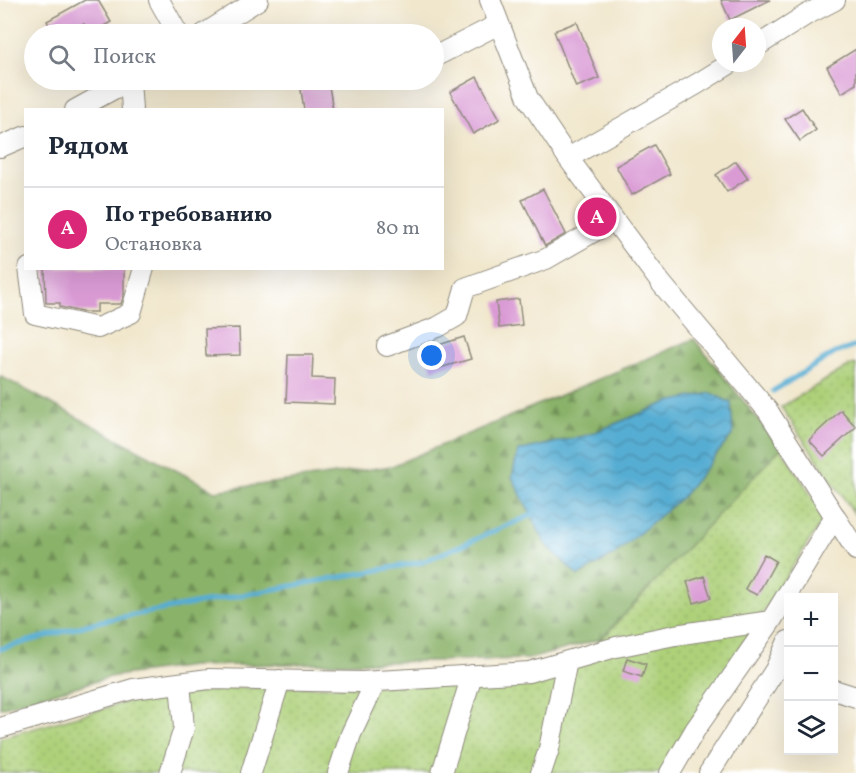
<!DOCTYPE html>
<html lang="ru">
<head>
<meta charset="utf-8">
<style>
	body { margin:0; font-family:Vollkorn,serif; background:#f2f2f3; color:#1f2937 }
	.controls { position:absolute; right:18px; bottom:18px; display:grid; overflow:hidden; border-radius:0px; box-shadow:0 6px 24px #0002 }
	.controls button { width:54px; height:54px; display:grid; place-items:center; padding:0; border:0; border-bottom:2px solid #e0e1e3; background:#fff; color:#1f2937; font:30px sans-serif }
	.compass { position:absolute; left:712px; top:18px; width:54px; height:54px; border-radius:50%; background:#fff; box-shadow:0 6px 24px #0002; rotate:17deg }
	.you { position:absolute; left:432px; top:356px; width:21px; height:21px; margin:-15px; border:4px solid #fff; border-radius:50%; background:#1a73e8; box-shadow:0 0 0 9px #1a73e833 }
	.badge { display:grid; place-items:center; width:39px; height:39px; border-radius:50%; background:#db2777; color:#fff; font-size:20px; font-weight:700 }
	.pin { position:absolute; translate:-50% -50%; border:3px solid #fff; box-shadow:0 2px 6px #0006 }
	.list { margin:0; padding:0; list-style:none }
	h2 { display:flex; justify-content:space-between; align-items:center; height:78px; margin:0; padding:0 24px; font-size:26px }
	h2 small { font-size:20px; font-weight:400; color:#747a83 }
	.list li { display:grid; grid-template-columns:39px 1fr auto; gap:18px; align-items:center; box-sizing:border-box; height:84px; padding:0 24px; border-top:2px solid #e0e1e3 }
	.list b { display:block; font-size:22px; white-space:nowrap }
	.list p { margin:0; font-size:20px; white-space:nowrap; color:#747a83 }
	.list em { font-size:20px; font-style:normal; color:#747a83 }
	.icon { flex:none; width:33px; height:33px; fill:none; stroke:currentColor; stroke-width:2; stroke-linecap:round; stroke-linejoin:round }
	.map { position:relative; flex:none; width:856px; height:773px; overflow:hidden }
	.search { position:absolute; background:#fff; box-shadow:0 6px 24px #0002; left:24px; top:24px; width:420px; height:66px; display:flex; align-items:center; gap:15px; box-sizing:border-box; padding:0 21px; border-radius:33px; color:#747a83; font-size:22px }
	.panel { position:absolute; background:#fff; box-shadow:0 6px 24px #0002; left:24px; top:108px; width:420px; height:162px; border-radius:0px }
	.map>svg:first-child { display:block }
	.forest { fill:url(#forest-firs); stroke:#5a6e4a; stroke-width:1.5 }
	.garden { fill:url(#garden-dots); stroke:#6c7e52; stroke-width:1.5 }
	.water { fill:url(#water-waves); stroke:#406c7f; stroke-width:1.5 }
	.lines { fill:none; stroke-linecap:round; stroke-linejoin:round }
	.stream { stroke:#56add3; stroke-width:5 }
	.building { fill:#da9bd5 }
	.minor-casing { stroke:#8e897c; stroke-width:22 }
	.minor { stroke:#fff; stroke-width:20 }
</style>
</head>
<body>
<div class="map">
<svg width="856" height="773" viewBox="0 0 856 773">
	<defs>
		<pattern id="forest-firs" width="22" height="20" patternUnits="userSpaceOnUse" patternTransform="scale(1.5)"><rect width="22" height="20" fill="#8ab269"/><path d="M5 1l3.5 6h-7zM16 11l3.5 6h-7z" fill="#719157"/></pattern>
		<pattern id="garden-dots" width="8" height="8" patternUnits="userSpaceOnUse" patternTransform="scale(1.5)"><rect width="8" height="8" fill="#add079"/><path d="M2 2h.1M6 6h.1" fill="none" stroke="#95b369" stroke-width="1.8" stroke-linecap="round"/></pattern>
		<pattern id="water-waves" width="16" height="10" patternUnits="userSpaceOnUse" patternTransform="scale(1.5)"><rect width="16" height="10" fill="#56add3"/><path d="M0 5q4-4 8 0t8 0" fill="none" stroke="#478dab"/></pattern>
	</defs>
	<rect width="100%" height="100%" fill="#fff"/>
	<filter id="ink" filterUnits="userSpaceOnUse"><feTurbulence type="fractalNoise" baseFrequency=".0167" numOctaves="2"/><feDisplacementMap in="SourceGraphic" scale="12" xChannelSelector="R" yChannelSelector="G"/><feConvolveMatrix kernelMatrix="1 2 1 2 8 2 1 2 1" color-interpolation-filters="sRGB"/></filter>
	<filter id="wash" filterUnits="userSpaceOnUse"><feTurbulence type="fractalNoise" baseFrequency=".008" numOctaves="4" result="noise"/><feDisplacementMap in="SourceGraphic" scale="24" xChannelSelector="R" yChannelSelector="G"/><feGaussianBlur stdDeviation="1.35" result="paint"/><feColorMatrix in="noise" values="0 0 0 0 0 0 0 0 0 0 0 0 0 0 0 0 0 1.4 0 .05"/><feComposite in="paint" operator="in"/></filter>
	<g filter="url(#wash)">
		<rect width="100%" height="100%" fill="#f1e7cd"/>
		<path class="forest" d="M 694,339 L 781,448 L 601,639 L 529,659 L 192,666 L 114,676 L 0,708 L 0,376 L 215,491 L 392,466 Z"/>
		<path class="garden" d="M 856,364 L 856,516 L 781,407 L 847,367 Z
			M 781,448 L 825,517 L 677,744 L 662,773 L 0,773 L 0,738 L 134,700 L 234,688 L 530,683 L 579,663 Z"/>
		<path class="water" d="M 711,393 L 731,403 L 733,434 L 683,496 L 614,555 L 578,576 L 545,543 L 512,477 L 518,451 L 588,435 L 668,402 Z"/>
		<g class="lines">
			<path class="stream" d="M 773,391 L 835,353 L 856,346
				M 0,649 L 101,621 L 422,562 L 532,515"/>
		</g>
		<g id="blocks">
			<path class="building" d="M 85,0 L 98,0 L 111,22 L 90,34 L 84,24 L 65,34 L 54,34 L 47,21 Z
				M 721,0 L 770,0 L 730,20 Z
				M 577,22 L 599,78 L 576,87 L 554,31 Z
				M 856,49 L 856,84 L 842,93 L 827,67 Z
				M 477,77 L 500,119 L 473,134 L 450,92 Z
				M 328,80 L 333,110 L 304,110 L 300,83 Z
				M 802,108 L 816,130 L 800,141 L 785,119 Z
				M 654,145 L 670,174 L 632,195 L 616,166 Z
				M 736,161 L 748,178 L 727,192 L 716,175 Z
				M 543,189 L 566,234 L 545,246 L 522,200 Z
				M 45,268 L 124,268 L 124,295 L 121,304 L 97,304 L 97,312 L 82,312 L 60,307 L 60,303 L 46,303 Z
				M 519,299 L 522,325 L 499,328 L 496,302 Z
				M 239,328 L 240,355 L 206,356 L 205,329 Z
				M 464,337 L 471,359 L 432,370 L 426,349 Z
				M 288,355 L 313,355 L 312,378 L 335,379 L 334,404 L 286,402 Z
				M 841,410 L 856,427 L 824,456 L 809,440 Z
				M 764,554 L 776,561 L 757,595 L 745,589 Z
				M 704,576 L 711,598 L 694,603 L 687,582 Z
				M 627,658 L 646,664 L 642,677 L 623,671 Z"/>
		</g>
	</g>
	<g filter="url(#ink)">
		<use href="#blocks" fill-opacity="0" stroke="#8e897c" stroke-width="1.5"/>
		<g class="lines">
			<defs>
				<path id="minor" d="M 159,0 L 178,34
					M 490,0 L 528,98 L 568,158 L 661,283 L 768,411 L 856,550
					M 204,34 L 258,0
					M 757,46 L 806,15 L 835,0
					M 434,57 L 499,24
					M 130,80 L 132,110
					M 75,110 L 130,80
					M 0,147 L 26,136
					M 568,158 L 697,84 L 731,63
					M 29,268 L 35,314 L 98,328 L 131,313 L 144,268
					M 387,346 L 438,327 L 457,316 L 465,288 L 546,259 L 614,220
					M 834,690 L 856,697
					M 0,728 L 133,689 L 209,679 L 361,682 L 529,672 L 616,647 L 675,635 L 771,621 L 835,516
					M 170,773 L 184,728 L 180,683
					M 251,773 L 280,680
					M 338,773 L 351,734 L 376,681
					M 442,773 L 472,675
					M 541,773 L 549,749 L 567,661
					M 670,773 L 695,730 L 771,621
					M 709,773 L 775,670 L 788,641"/>
			</defs>
			<use href="#minor" class="minor-casing"/>
			<use href="#minor" class="minor"/>
		</g>
	</g>
</svg>
<div class="controls">
<button>+</button>
<button>−</button>
<button><svg class="icon" aria-label="layers" viewBox="0 0 24 24"><path d="M12 4l9 5-9 5-9-5zM3 14l9 5 9-5"/></svg></button>
</div>
<svg class="compass" viewBox="-18 -18 36 36"><path d="M0-13l5 13h-10z" fill="#e53935"/><path d="M0 13l5-13h-10z" fill="#747a83"/></svg>
<div class="you"></div>
<div class="pin badge" style="left:597px;top:217px">A</div>
<div class="search"><svg class="icon" aria-label="search" viewBox="0 0 24 24"><circle cx="10" cy="10" r="6"/><path d="M15 15l6 6"/></svg>Поиск</div>
<section class="panel">
<h2>Рядом<small></small></h2>
<ul class="list">
<li><span class="badge">A</span><div><b>По требованию</b><p>Остановка</p></div><em>80 m</em></li>
</ul>
</section>
</div>
</body>
</html>
